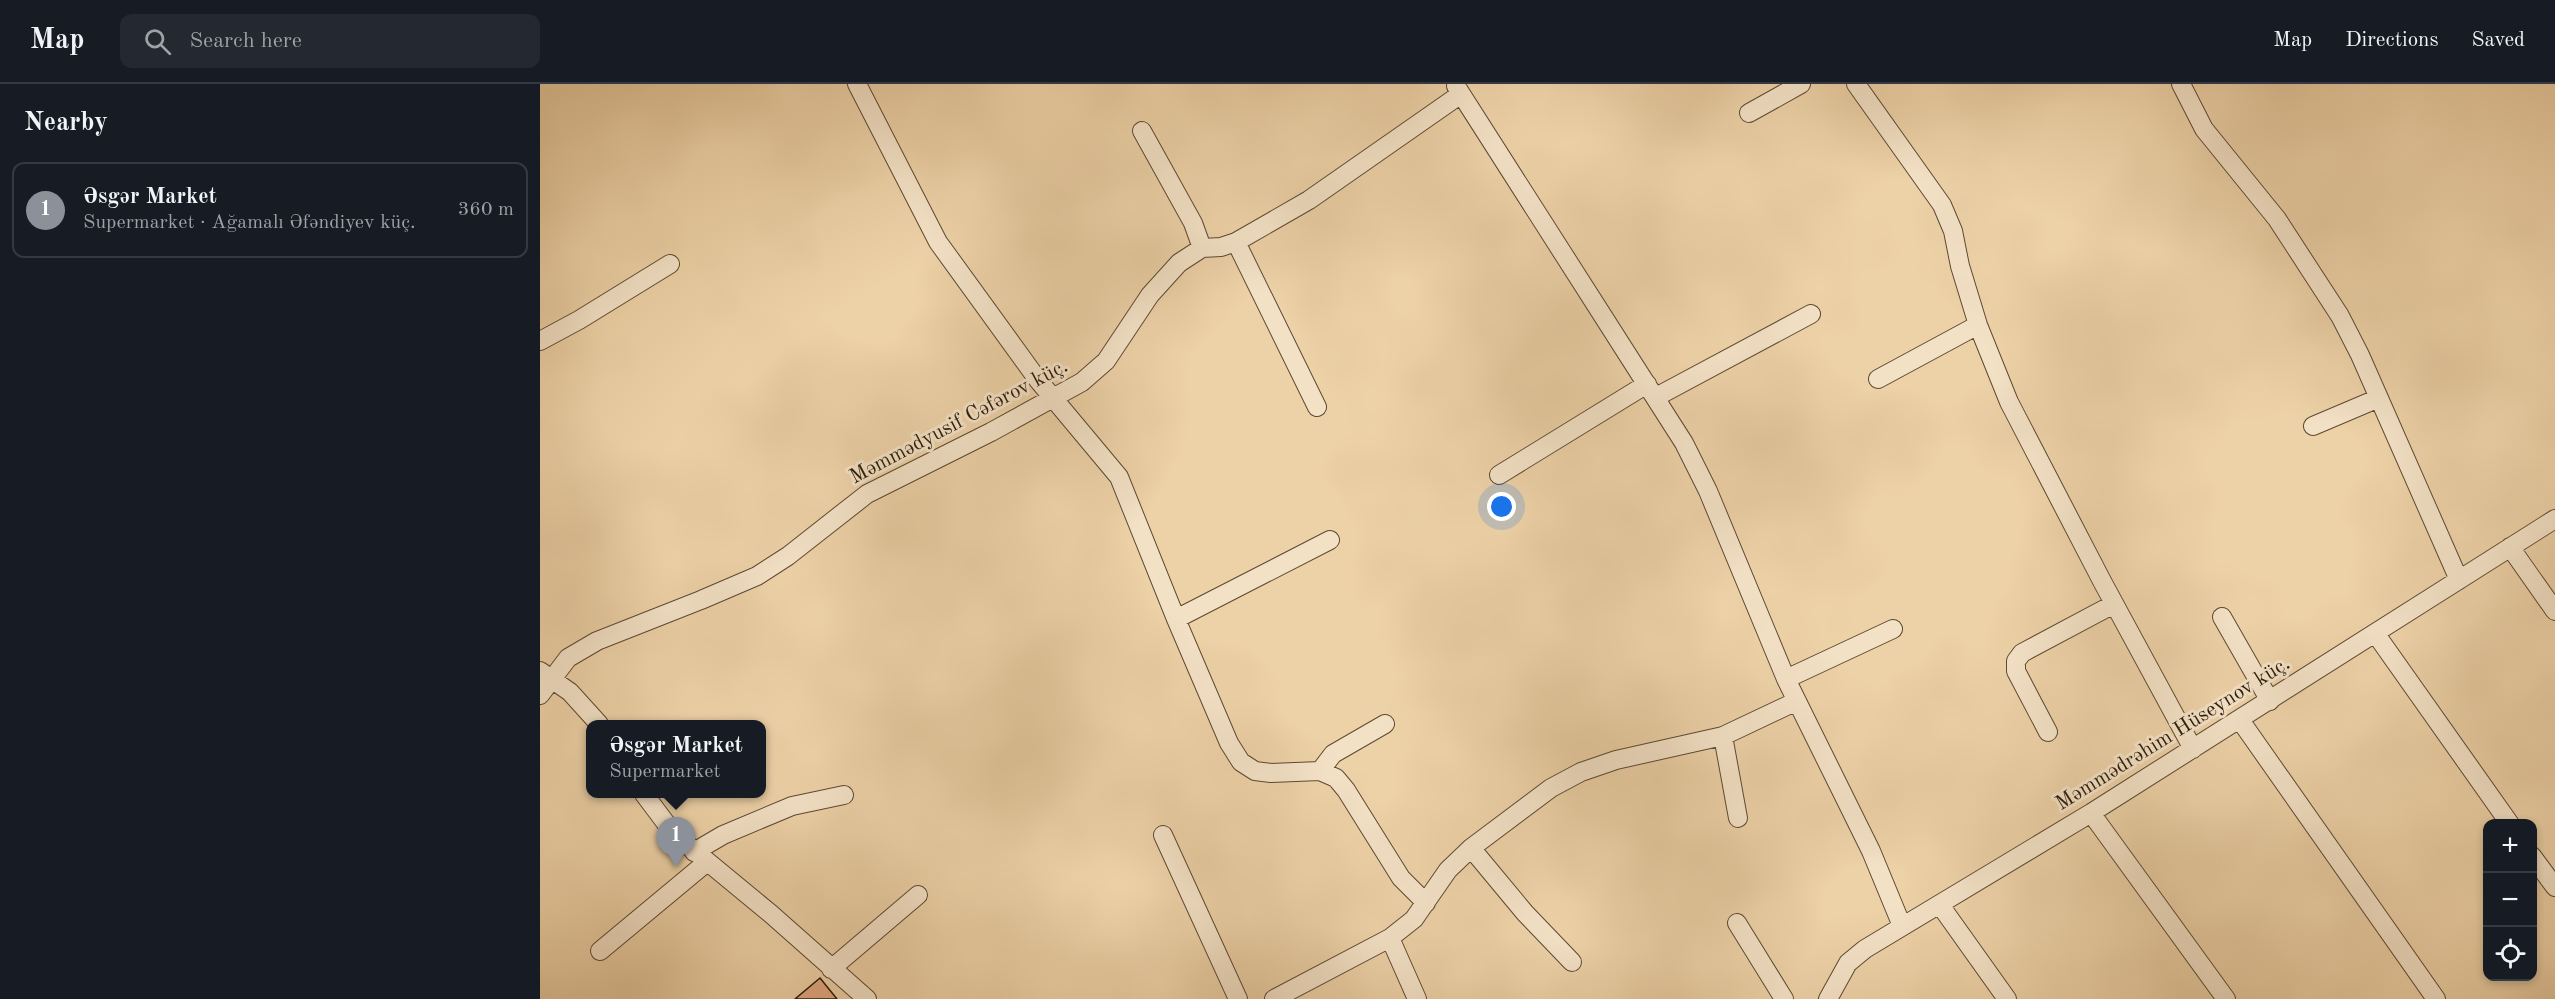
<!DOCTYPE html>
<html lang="en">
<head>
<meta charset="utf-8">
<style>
	body { margin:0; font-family:"Old Standard TT",serif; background:#242831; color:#f1f3f6 }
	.controls { position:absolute; right:18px; bottom:18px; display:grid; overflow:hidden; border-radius:12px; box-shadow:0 3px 9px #0003 }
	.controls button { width:54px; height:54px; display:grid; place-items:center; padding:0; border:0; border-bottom:2px solid #363941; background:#171b24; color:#f1f3f6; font:30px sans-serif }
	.you { position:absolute; left:962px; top:423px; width:21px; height:21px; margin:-15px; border:4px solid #fff; border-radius:50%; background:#1a73e8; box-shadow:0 0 0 9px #1a73e833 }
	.badge { display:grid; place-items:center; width:39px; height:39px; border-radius:50%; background:#8c9099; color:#fff; font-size:20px; font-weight:700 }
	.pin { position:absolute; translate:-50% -50px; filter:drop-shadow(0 2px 3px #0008) }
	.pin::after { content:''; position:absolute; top:32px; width:21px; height:18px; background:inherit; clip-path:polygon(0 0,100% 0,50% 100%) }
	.popup { position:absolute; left:46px; top:636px; width:180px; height:78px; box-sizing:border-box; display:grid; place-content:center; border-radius:12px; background:#171b24; filter:drop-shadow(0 2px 4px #0005); font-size:20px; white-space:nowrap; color:#9ea1a6 }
	.popup b { font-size:22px; color:#f1f3f6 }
	.popup::after { content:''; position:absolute; left:50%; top:100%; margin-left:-12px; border:12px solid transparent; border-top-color:#171b24 }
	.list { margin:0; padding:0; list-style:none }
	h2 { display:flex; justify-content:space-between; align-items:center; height:78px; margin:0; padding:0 24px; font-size:26px }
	h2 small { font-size:20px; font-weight:400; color:#9ea1a6 }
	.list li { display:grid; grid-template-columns:39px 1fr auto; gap:18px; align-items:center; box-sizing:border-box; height:96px; margin:0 12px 12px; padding:0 12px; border:2px solid #363941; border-radius:12px }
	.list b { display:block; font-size:22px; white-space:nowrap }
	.list p { margin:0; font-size:20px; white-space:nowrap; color:#9ea1a6 }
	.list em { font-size:20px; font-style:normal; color:#9ea1a6 }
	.icon { flex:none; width:33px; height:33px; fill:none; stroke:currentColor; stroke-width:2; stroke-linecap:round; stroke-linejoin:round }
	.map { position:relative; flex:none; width:2015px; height:915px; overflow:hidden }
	header { display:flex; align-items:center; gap:36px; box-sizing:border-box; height:84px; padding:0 30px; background:#171b24; border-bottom:2px solid #363941 }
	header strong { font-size:28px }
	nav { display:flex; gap:33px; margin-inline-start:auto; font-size:21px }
	.search { width:420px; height:54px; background:#242831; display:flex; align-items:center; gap:15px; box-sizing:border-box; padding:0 21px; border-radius:12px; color:#9ea1a6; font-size:22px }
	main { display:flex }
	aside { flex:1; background:#171b24 }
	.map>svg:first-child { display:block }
	.building { fill:#e2a983; stroke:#2b1c0b; stroke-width:1.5 }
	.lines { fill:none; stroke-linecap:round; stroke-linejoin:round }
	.minor-casing { stroke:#5c4932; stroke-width:20 }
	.minor { stroke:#f3e1c6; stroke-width:18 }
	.labels { text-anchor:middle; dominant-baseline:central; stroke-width:6; stroke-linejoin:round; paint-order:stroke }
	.street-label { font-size:21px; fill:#2b1c0b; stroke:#f3e1c6 }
</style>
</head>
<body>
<header>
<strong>Map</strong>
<div class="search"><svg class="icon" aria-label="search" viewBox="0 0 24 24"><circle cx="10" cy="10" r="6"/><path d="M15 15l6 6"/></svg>Search here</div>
<nav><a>Map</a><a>Directions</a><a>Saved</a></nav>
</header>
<main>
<aside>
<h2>Nearby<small></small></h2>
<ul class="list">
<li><span class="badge">1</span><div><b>Əsgər Market</b><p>Supermarket · Ağamalı Əfəndiyev küç.</p></div><em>360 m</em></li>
</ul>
</aside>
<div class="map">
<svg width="2015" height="915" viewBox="0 0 2015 915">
	<rect width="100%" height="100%" fill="#edd1a7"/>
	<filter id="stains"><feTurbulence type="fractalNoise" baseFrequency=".00333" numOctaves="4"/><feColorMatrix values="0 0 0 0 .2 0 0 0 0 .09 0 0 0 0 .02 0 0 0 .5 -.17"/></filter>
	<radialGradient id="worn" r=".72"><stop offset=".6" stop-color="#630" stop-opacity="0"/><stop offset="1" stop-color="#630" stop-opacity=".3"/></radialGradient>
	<path class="building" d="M 280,894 L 297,915 L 255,915 Z"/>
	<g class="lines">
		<defs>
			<path id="minor" d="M 317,0 L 398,158 L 498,296 L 579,393 L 636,535 L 689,659 L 701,678 L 715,687 L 731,689 L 780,687 L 796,694 L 806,706 L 861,794 L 886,819
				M 1316,0 L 1402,121 L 1413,147 L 1420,182 L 1438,241 L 1469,318 L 1563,499 L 1653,665
				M 1641,0 L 1664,45 L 1737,135 L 1800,232 L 1820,271 L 1919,496
				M 916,2 L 1144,359 L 1168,407 L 1246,595 L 1331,767 L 1362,842
				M 1209,29 L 1261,0
				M 602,47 L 653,139 L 662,164
				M 696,158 L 777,323
				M 0,257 L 39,236 L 130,180
				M 1338,295 L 1438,241
				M 1116,313 L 1271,230
				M 1773,342 L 1839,314
				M 959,391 L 1107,300
				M 1970,463 L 2015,527
				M 1682,533 L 1730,617
				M 636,535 L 790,456
				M 1835,549 L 1970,740
				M 0,587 L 30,608 L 59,640
				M 1246,595 L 1353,545
				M 0,611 L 28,574 L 57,557 L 161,516 L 217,492 L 248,472 L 327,410 L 451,348 L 542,298 L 566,277 L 610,211 L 639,179 L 662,164 L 681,163 L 696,158 L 769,116 L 921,10
				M 1700,636 L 1896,915
				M 1508,648 L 1476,587 L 1476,577 L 1482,569 L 1574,520
				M 1183,652 L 1198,734
				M 780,687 L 793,670 L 845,640
				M 104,710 L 134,750 L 231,830 L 327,915
				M 1551,729 L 1686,915
				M 623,751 L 698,915
				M 931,764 L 985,829 L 1032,878
				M 154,768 L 183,751 L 252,722 L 304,711
				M 1992,772 L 2015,803
				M 1400,821 L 1467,915
				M 1197,839 L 1244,915
				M 850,854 L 877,915
				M 60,867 L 167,778
				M 291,885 L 378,811
				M 734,915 L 850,854 L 874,835 L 908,786 L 931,764 L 1011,704 L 1041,688 L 1076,676 L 1183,652 L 1257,617
				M 1288,915 L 1308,879 L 1325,865 L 1551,729 L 2015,435"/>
		</defs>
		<use href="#minor" class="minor-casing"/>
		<use href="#minor" class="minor"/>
	</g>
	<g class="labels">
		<g class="street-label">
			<text transform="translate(419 338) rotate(-28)">Məmmədyusif Cəfərov küç.</text>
			<text transform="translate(1633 650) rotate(-32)">Məmmədrəhim Hüseynov küç.</text>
		</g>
	</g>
	<rect width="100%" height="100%" filter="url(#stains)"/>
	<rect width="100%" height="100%" fill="url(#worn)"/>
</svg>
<div class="controls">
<button>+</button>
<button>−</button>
<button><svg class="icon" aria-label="locate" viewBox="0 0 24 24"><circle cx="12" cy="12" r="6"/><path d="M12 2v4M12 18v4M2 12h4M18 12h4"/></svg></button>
</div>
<div class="you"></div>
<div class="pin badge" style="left:136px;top:783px">1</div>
<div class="popup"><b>Əsgər Market</b>Supermarket</div>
</div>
</main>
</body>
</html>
